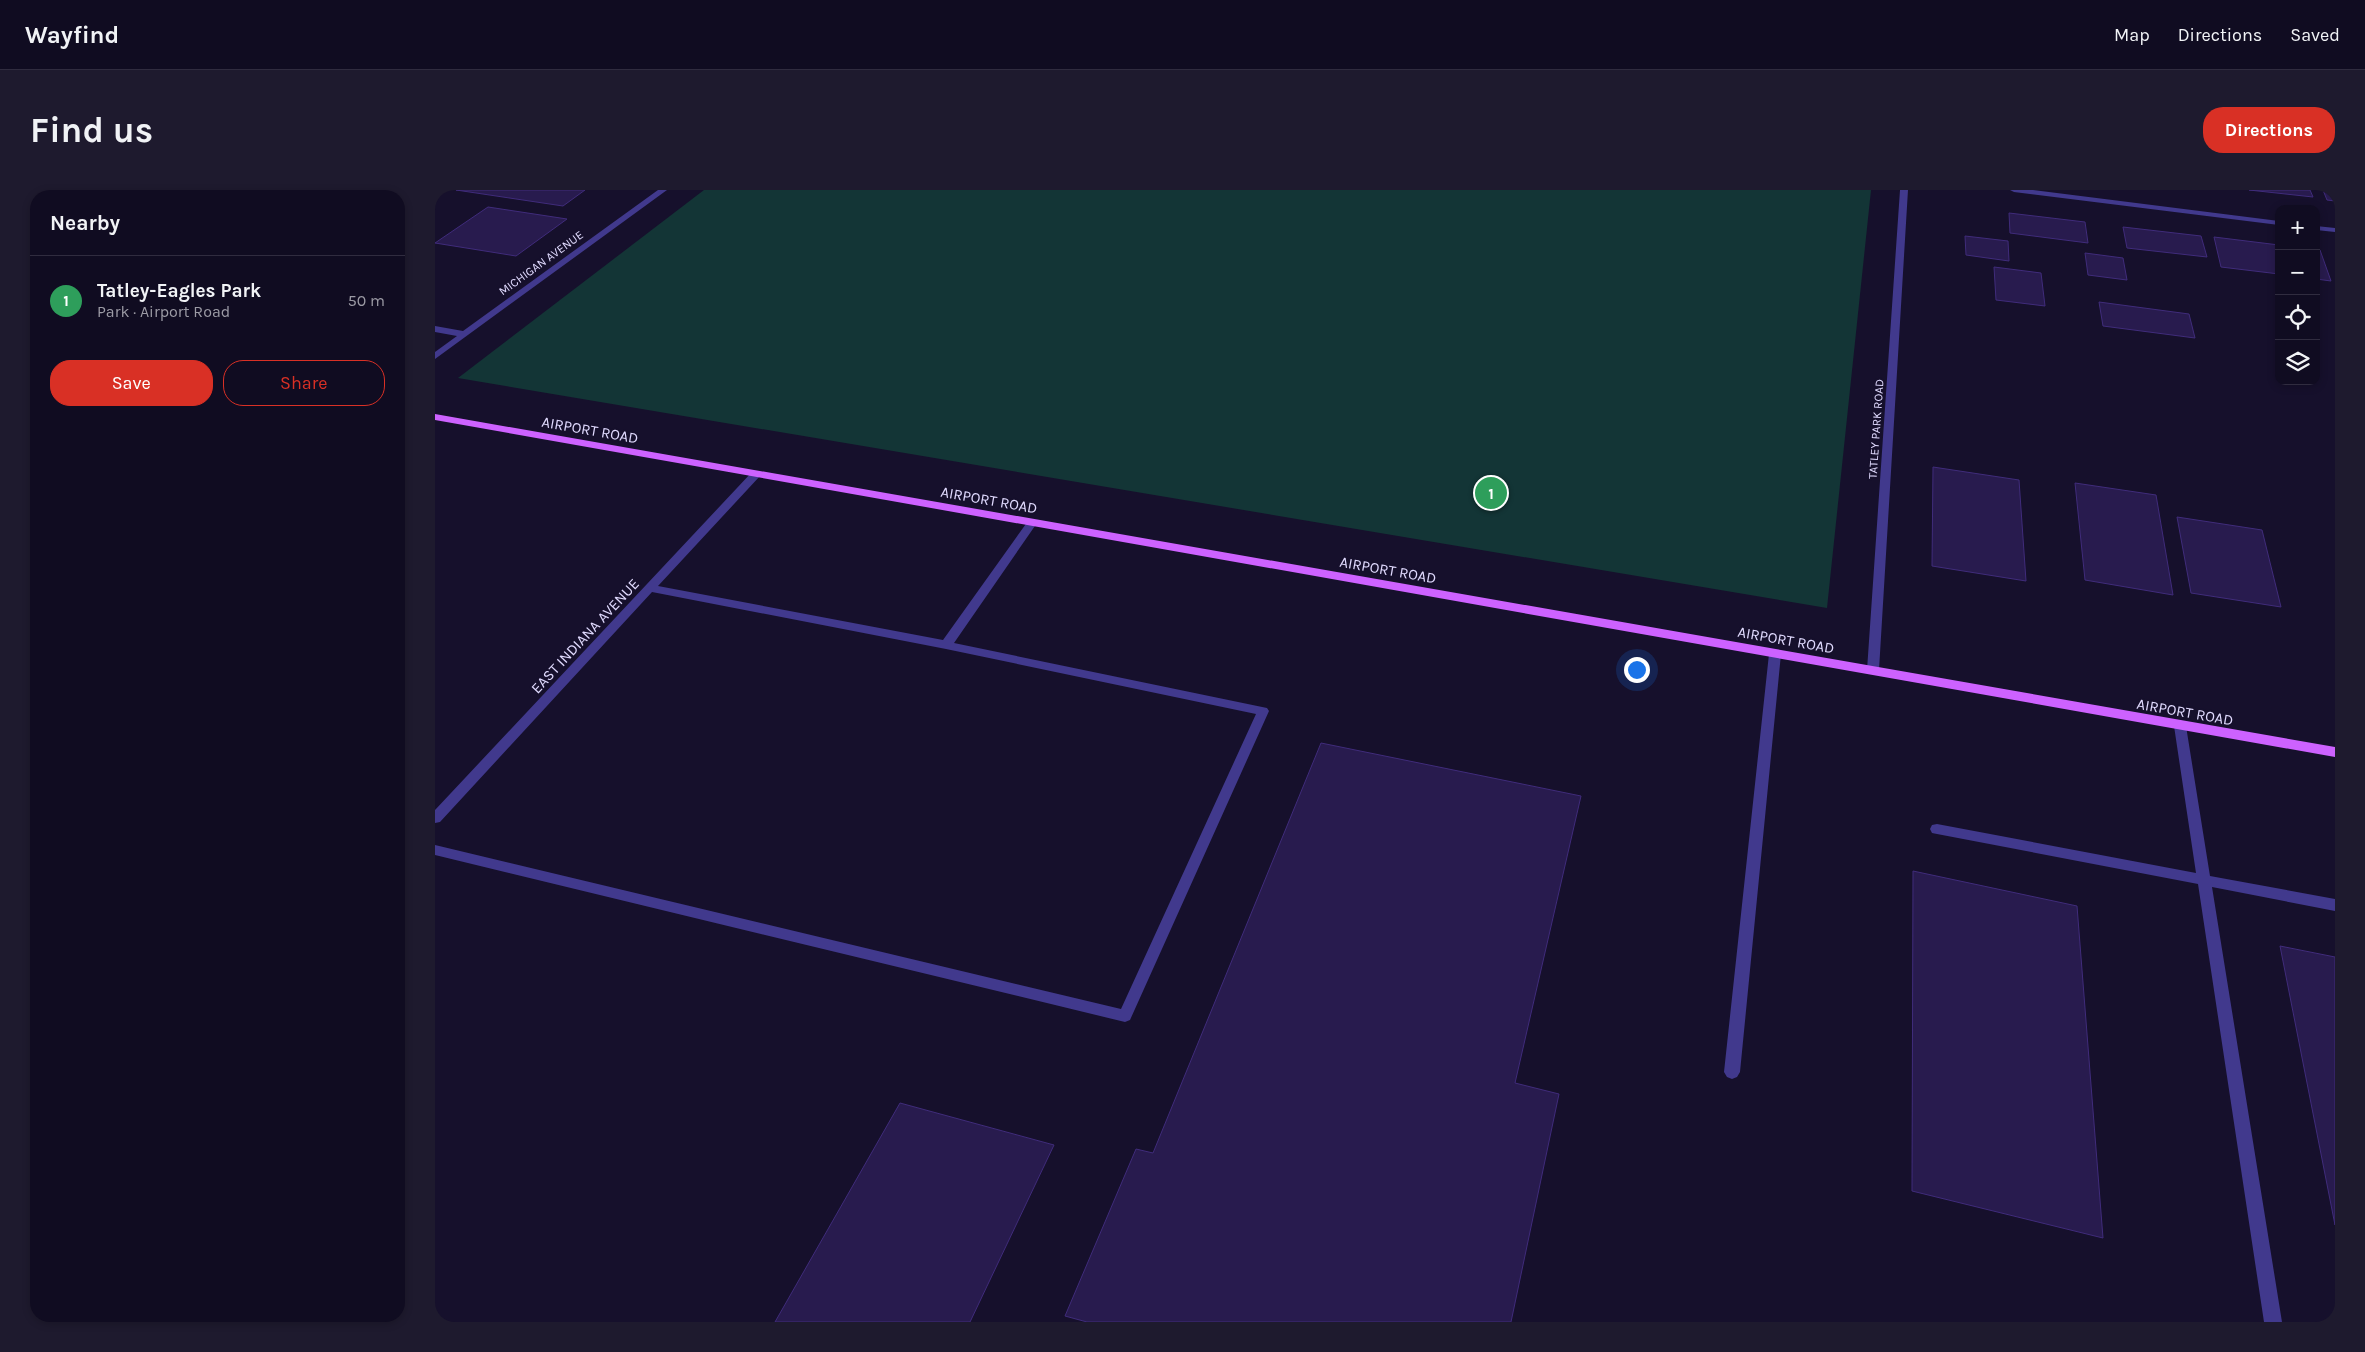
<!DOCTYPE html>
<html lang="en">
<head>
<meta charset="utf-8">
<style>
	body { margin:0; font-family:Karla,sans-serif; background:#1e1a2e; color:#f1f3f6 }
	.controls { position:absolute; right:15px; top:15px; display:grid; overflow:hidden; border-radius:10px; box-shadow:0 2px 8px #0003 }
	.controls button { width:45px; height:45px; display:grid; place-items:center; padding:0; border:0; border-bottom:1px solid #302c3f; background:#100c21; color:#f1f3f6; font:25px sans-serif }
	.you { position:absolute; left:1201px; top:479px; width:18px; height:18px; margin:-12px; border:4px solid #fff; border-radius:50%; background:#1a73e8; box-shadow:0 0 0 8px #1a73e833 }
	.badge { display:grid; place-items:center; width:32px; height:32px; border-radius:50%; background:#d93025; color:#fff; font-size:16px; font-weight:700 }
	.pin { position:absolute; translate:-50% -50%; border:2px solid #fff; box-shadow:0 1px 5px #0006 }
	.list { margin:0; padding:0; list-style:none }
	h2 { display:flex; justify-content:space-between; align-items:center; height:65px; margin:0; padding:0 20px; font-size:21px }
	h2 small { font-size:16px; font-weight:400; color:#9c9ba5 }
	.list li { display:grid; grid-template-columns:32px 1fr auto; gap:15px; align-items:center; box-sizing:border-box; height:90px; padding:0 20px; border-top:1px solid #302c3f }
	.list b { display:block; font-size:19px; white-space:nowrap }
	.list p { margin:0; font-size:16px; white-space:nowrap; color:#9c9ba5 }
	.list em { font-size:16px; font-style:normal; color:#9c9ba5 }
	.actions { display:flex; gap:10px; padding:15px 20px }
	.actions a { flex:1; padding:11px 0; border:1px solid #d93025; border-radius:20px; text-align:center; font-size:18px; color:#d93025 }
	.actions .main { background:#d93025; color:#fff }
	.icon { flex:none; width:28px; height:28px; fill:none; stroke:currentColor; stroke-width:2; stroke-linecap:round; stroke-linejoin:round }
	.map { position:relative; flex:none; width:1900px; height:1132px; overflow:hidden; border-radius:20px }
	header { display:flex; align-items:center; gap:30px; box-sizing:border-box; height:70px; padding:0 25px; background:#100c21; border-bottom:1px solid #302c3f }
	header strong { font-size:24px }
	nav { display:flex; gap:28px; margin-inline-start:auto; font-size:18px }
	.intro { display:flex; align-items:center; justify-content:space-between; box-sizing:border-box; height:120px; padding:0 30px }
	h1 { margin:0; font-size:35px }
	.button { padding:12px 22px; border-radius:20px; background:#d93025; color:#fff; font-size:18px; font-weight:700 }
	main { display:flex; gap:30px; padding:0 30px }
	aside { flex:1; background:#100c21; border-radius:20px; box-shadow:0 2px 8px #0003 }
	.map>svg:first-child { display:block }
	.green { fill:#133536 }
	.building { fill:#281b4e; stroke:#402c7b }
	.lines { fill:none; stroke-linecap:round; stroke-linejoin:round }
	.minor { fill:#41398d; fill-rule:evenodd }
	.major { fill:#cd62ff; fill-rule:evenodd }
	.labels { text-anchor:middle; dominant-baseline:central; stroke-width:4; stroke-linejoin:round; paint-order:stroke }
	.far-street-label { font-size:12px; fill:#e1dbff; stroke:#16102c }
	.street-label { font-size:15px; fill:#e1dbff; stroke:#16102c }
</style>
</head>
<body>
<header>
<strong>Wayfind</strong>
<nav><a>Map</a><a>Directions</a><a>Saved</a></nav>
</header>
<div class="intro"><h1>Find us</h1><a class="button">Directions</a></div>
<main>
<aside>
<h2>Nearby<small></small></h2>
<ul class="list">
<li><span class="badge" style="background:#2e9e5b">1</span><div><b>Tatley-Eagles Park</b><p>Park · Airport Road</p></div><em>50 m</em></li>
</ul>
<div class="actions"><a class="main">Save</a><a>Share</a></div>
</aside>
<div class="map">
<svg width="1900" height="1132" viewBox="0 0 1900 1132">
	<rect width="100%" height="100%" fill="#16102c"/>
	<path class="green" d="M 269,0 L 1436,0 L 1392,418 L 23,188 Z"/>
	<path class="building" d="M 21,0 L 150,0 L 128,16 Z
		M 1814,0 L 1875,0 L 1878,7 Z
		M 1888,0 L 1900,0 L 1900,11 L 1892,10 Z
		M 53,17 L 132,29 L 81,66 L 0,53 Z
		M 1574,23 L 1650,32 L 1653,53 L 1575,43 Z
		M 1688,37 L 1766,46 L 1772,67 L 1692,58 Z
		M 1530,46 L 1573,51 L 1574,71 L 1531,65 Z
		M 1779,47 L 1844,55 L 1844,84 L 1786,77 Z
		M 1881,59 L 1885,60 L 1896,91 L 1881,89 Z
		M 1650,63 L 1688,68 L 1692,90 L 1653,85 Z
		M 1559,77 L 1606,83 L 1610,116 L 1561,110 Z
		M 1664,112 L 1754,124 L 1760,148 L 1668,136 Z
		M 1498,277 L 1584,290 L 1591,391 L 1497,376 Z
		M 1640,293 L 1721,305 L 1738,405 L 1650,390 Z
		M 1742,327 L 1827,340 L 1846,417 L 1756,403 Z
		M 886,553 L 1146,606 L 1080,893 L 1124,904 L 1076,1132 L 652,1132 L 630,1126 L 701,959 L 718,963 Z
		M 1478,681 L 1642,716 L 1668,1048 L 1477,1001 Z
		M 1845,756 L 1900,767 L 1900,1035 Z
		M 465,913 L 619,955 L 535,1132 L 340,1132 Z"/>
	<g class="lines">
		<path class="minor" d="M 223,0 L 232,0 L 0,169 L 0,162 L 22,146 L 0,142 L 0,136 L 28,141 Z
			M 1465,0 L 1473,0 L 1444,480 L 1438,484 L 1432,480 Z
			M 1575,0 L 1598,0 L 1844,31 L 1844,35 L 1579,2 Z
			M 1881,36 L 1900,38 L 1900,42 L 1881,40 Z
			M 321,281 L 326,284 L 325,286 L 223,396 L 508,450 L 593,331 L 597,330 L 602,333 L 519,453 L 832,518 L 834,521 L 695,830 L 690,832 L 0,665 L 0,655 L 686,819 L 821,524 L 511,459 L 217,402 L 5,632 L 0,633 L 0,620 L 317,282 Z
			M 1340,460 L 1346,464 L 1305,882 L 1302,887 L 1297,889 L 1292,887 L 1289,882 L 1334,464 Z
			M 1745,532 L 1751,536 L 1775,686 L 1900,709 L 1900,721 L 1777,697 L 1847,1132 L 1829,1132 L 1763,694 L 1502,644 L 1497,643 L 1495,639 L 1497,635 L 1502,634 L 1761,683 L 1739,536 Z"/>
		<path class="major" d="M 0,224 L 1900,557 L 1900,567 L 0,230 Z"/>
	</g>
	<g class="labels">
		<g class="far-street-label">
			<text transform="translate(106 73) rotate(-36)">MICHIGAN AVENUE</text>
			<text transform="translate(1441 239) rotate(-86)">TATLEY PARK ROAD</text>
		</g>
		<g class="street-label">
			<text transform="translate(155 240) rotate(10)">AIRPORT ROAD</text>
			<text transform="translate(554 310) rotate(10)">AIRPORT ROAD</text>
			<text transform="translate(953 380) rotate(10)">AIRPORT ROAD</text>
			<text transform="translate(150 446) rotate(-47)">EAST INDIANA AVENUE</text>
			<text transform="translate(1351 450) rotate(10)">AIRPORT ROAD</text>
			<text transform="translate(1750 522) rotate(10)">AIRPORT ROAD</text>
		</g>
	</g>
</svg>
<div class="controls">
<button>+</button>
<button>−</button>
<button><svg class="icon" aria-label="locate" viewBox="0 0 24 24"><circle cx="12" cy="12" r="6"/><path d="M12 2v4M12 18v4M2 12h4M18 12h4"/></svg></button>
<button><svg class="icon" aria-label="layers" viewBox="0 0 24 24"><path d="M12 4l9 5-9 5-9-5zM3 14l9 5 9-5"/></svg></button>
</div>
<div class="you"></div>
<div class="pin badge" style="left:1056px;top:303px;background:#2e9e5b">1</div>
</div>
</main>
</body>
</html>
